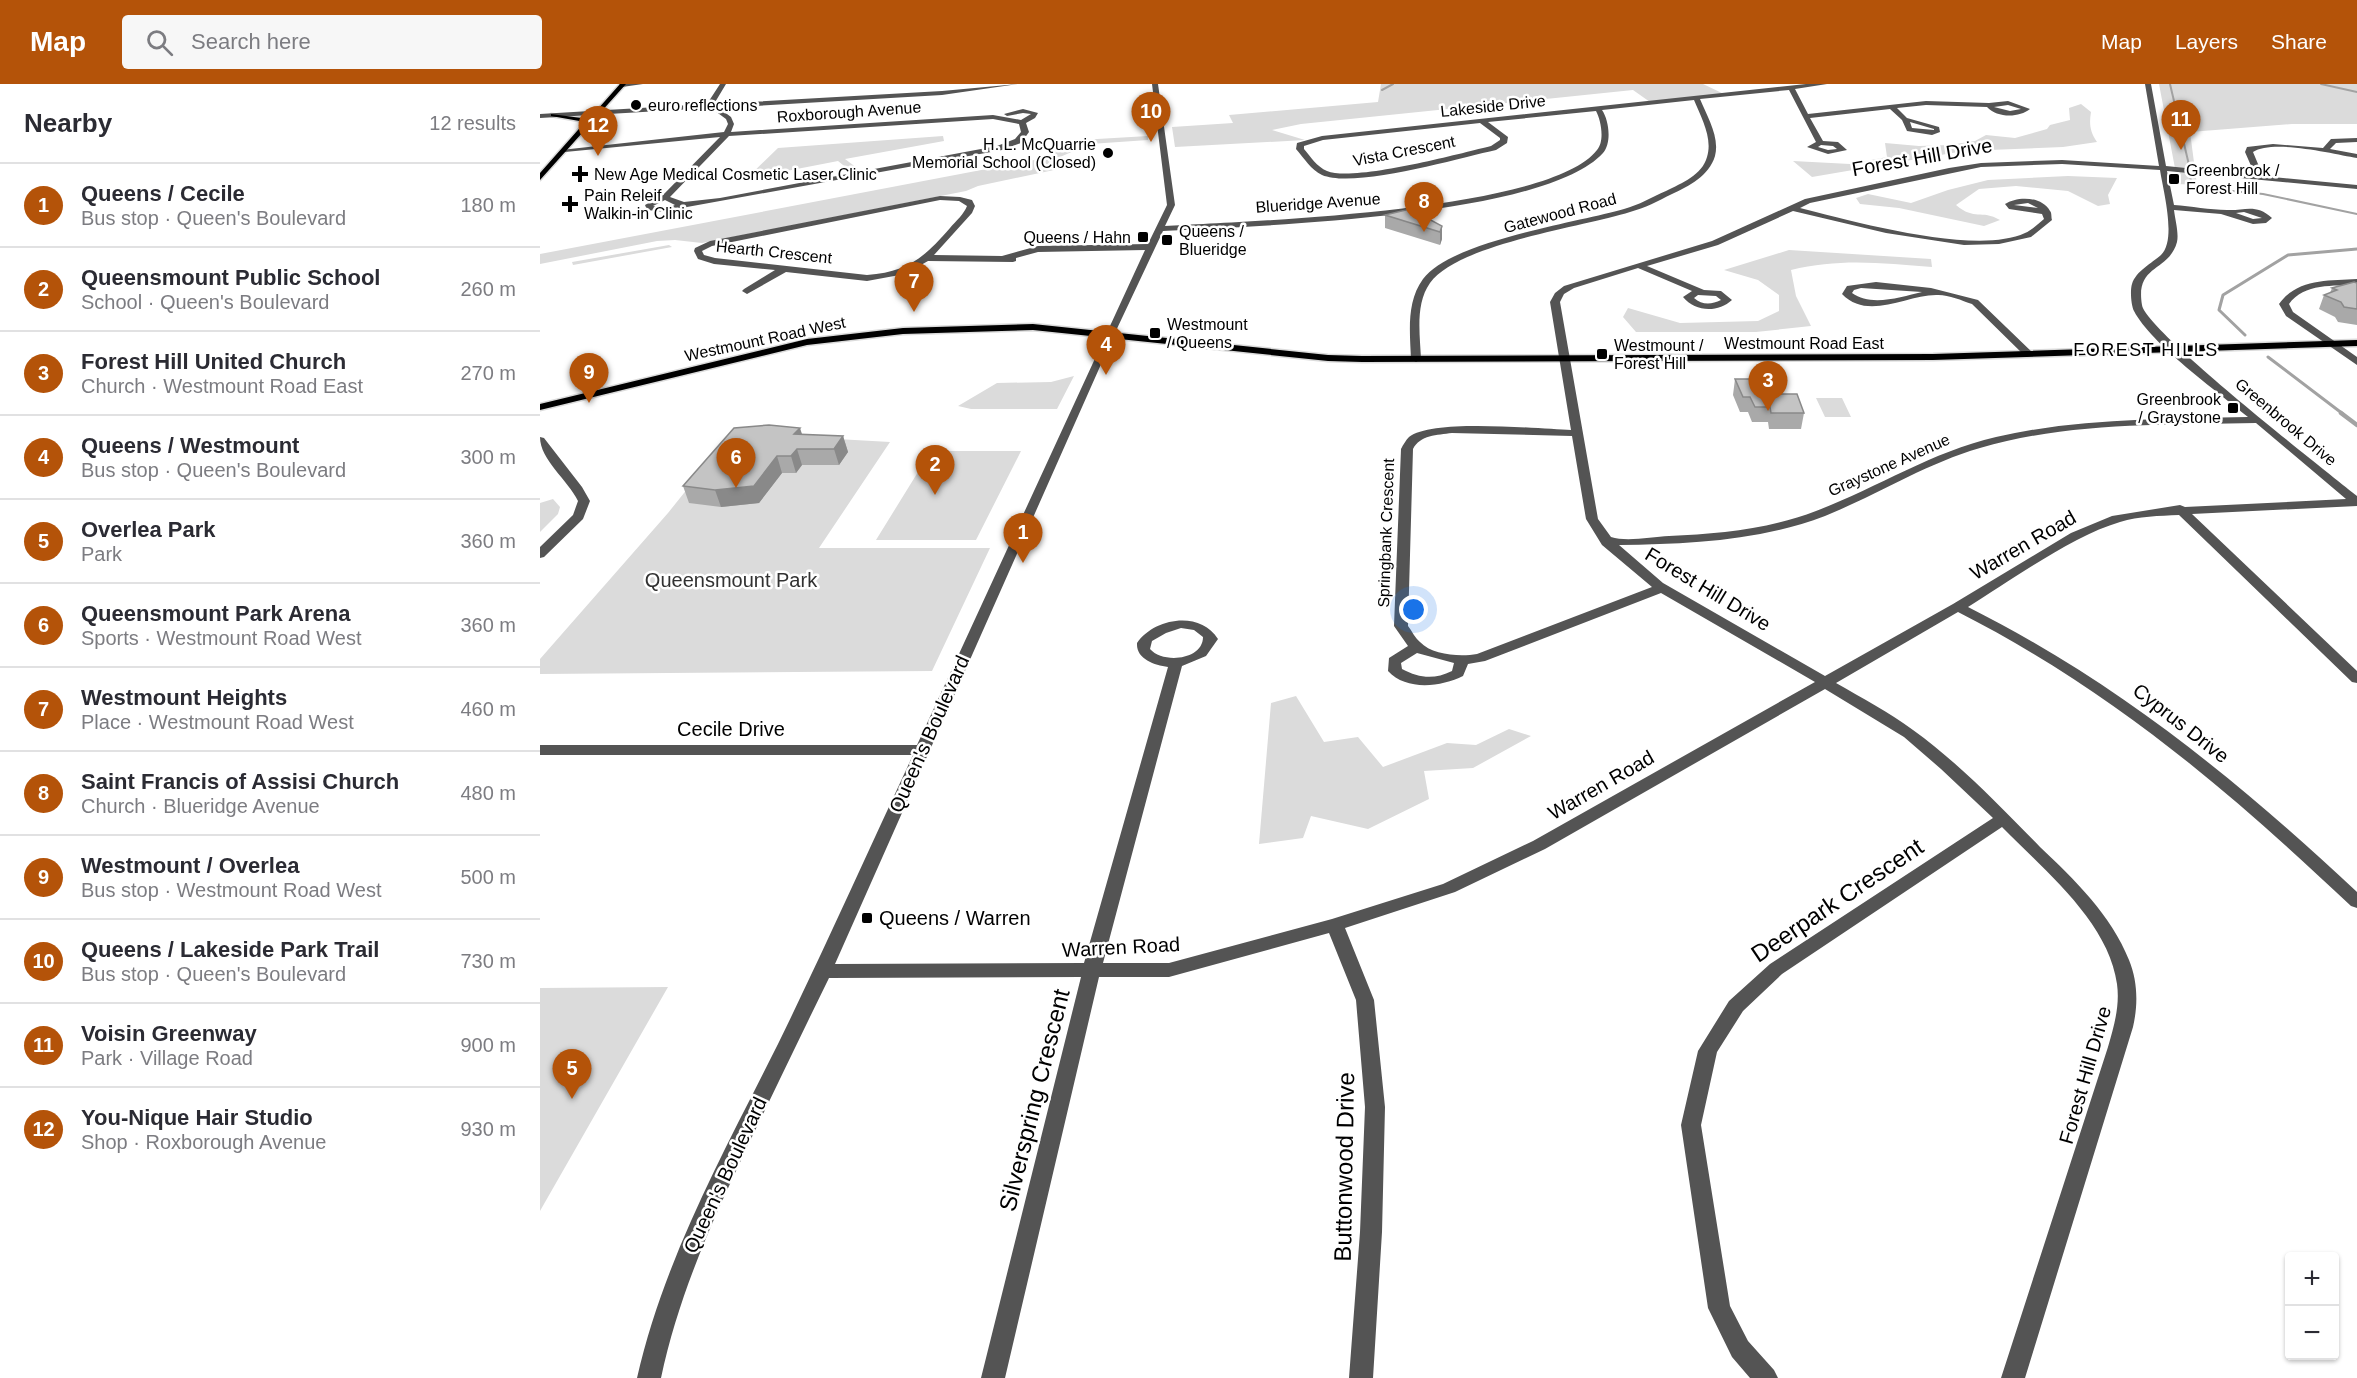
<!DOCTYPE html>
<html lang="en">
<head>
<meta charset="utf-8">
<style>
	body { margin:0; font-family:Arial,sans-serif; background:#f7f7f7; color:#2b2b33 }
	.controls { position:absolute; right:18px; bottom:18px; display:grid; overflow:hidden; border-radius:6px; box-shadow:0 2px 4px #0004 }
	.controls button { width:54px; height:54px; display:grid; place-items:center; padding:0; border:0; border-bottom:2px solid #e1e1e2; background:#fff; color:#2b2b33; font:30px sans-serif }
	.you { position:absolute; left:874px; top:526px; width:21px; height:21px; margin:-15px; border:4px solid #fff; border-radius:50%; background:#1a73e8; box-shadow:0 0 0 9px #1a73e833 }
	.badge { display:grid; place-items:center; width:39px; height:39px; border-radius:50%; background:#b45309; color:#fff; font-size:20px; font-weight:700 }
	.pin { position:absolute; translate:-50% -50px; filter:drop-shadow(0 2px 3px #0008) }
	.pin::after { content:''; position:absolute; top:32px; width:21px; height:18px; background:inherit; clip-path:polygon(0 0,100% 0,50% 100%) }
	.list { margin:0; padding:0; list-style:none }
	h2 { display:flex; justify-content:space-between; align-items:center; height:78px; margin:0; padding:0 24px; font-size:26px }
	h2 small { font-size:20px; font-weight:400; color:#7c7c81 }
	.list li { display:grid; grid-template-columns:39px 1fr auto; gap:18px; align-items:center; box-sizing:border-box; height:84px; padding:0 24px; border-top:2px solid #e1e1e2 }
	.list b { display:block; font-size:22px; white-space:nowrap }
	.list p { margin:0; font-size:20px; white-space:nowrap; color:#7c7c81 }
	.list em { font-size:20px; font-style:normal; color:#7c7c81 }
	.icon { flex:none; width:33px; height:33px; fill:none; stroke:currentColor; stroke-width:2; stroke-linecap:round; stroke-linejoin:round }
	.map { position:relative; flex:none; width:1817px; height:1294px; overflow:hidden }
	header { display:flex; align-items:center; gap:36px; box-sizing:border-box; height:84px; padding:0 30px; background:#b45309; color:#fff }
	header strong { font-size:28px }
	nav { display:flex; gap:33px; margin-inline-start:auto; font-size:21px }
	.search { width:420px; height:54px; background:#f7f7f7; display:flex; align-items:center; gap:15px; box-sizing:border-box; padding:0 21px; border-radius:6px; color:#7c7c81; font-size:22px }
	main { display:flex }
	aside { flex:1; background:#fff }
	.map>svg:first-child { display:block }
	.green { fill:#dbdbdb }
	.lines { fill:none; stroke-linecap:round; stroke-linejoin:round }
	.stream-far2 { stroke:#a2a2a2; stroke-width:2 }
	.stream-far1 { stroke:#a2a2a2; stroke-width:3 }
	.stream { stroke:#a2a2a2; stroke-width:4.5 }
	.major-casing { stroke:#dbdbdb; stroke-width:3 }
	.minor { fill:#545454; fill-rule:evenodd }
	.major { fill:#000; fill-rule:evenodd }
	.wall { fill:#a9a9a9 }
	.shaded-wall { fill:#898989 }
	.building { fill:#c4c4c4; stroke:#898989; stroke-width:1.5 }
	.poi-dot { fill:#000; stroke:#fff; stroke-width:2 }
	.labels { text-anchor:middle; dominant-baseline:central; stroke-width:5; stroke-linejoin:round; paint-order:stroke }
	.far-poi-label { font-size:16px; fill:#000; stroke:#fff; text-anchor:start }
	.far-street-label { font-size:16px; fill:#000; stroke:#fff }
	.far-neighbourhood-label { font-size:18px; letter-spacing:1.5px; fill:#000; stroke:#fff }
	.street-label { font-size:20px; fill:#000; stroke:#fff }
	.park-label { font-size:20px; fill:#323232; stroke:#fff }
	.poi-label { font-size:20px; fill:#000; stroke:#fff; text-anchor:start }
	.near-street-label { font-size:24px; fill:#000; stroke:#fff }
</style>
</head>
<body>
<header>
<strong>Map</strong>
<div class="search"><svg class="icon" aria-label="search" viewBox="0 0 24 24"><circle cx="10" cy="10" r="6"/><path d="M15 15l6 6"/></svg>Search here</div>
<nav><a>Map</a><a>Layers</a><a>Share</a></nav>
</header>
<main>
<aside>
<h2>Nearby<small>12 results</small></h2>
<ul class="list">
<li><span class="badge">1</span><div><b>Queens / Cecile</b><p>Bus stop · Queen's Boulevard</p></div><em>180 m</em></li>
<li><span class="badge">2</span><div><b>Queensmount Public School</b><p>School · Queen's Boulevard</p></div><em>260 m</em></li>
<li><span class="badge">3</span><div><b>Forest Hill United Church</b><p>Church · Westmount Road East</p></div><em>270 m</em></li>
<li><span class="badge">4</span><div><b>Queens / Westmount</b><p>Bus stop · Queen's Boulevard</p></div><em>300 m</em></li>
<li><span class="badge">5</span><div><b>Overlea Park</b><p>Park</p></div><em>360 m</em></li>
<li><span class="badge">6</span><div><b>Queensmount Park Arena</b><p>Sports · Westmount Road West</p></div><em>360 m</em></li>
<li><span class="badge">7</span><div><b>Westmount Heights</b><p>Place · Westmount Road West</p></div><em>460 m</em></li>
<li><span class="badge">8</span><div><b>Saint Francis of Assisi Church</b><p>Church · Blueridge Avenue</p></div><em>480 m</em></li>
<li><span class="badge">9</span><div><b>Westmount / Overlea</b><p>Bus stop · Westmount Road West</p></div><em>500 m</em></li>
<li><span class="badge">10</span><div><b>Queens / Lakeside Park Trail</b><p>Bus stop · Queen's Boulevard</p></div><em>730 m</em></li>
<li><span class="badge">11</span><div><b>Voisin Greenway</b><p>Park · Village Road</p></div><em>900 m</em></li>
<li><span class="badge">12</span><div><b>You-Nique Hair Studio</b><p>Shop · Roxborough Avenue</p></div><em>930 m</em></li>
</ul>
</aside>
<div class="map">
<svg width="1817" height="1294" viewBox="0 0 1817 1294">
	<rect width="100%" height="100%" fill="#fff"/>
	<path class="green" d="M 841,0 L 1163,0 L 1184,10 L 1110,18 L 1093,6 L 761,40 L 732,46 L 765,56 L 635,63 L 632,43 L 693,39 L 689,31 L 838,18 Z
		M 1619,0 L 1817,0 L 1817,40 L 1752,40 L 1650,48 L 1657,101 L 1638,100 Z
		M 1541,20 L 1551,28 C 1549,40 1550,48 1557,58 L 1523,63 L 1424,67 L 1272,93 L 1253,77 L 1310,80 L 1347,73 L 1345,59 L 1379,62 L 1410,61 L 1435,57 L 1446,51 L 1475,54 L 1507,45 L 1510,41 L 1530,36 L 1529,24 Z
		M 403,52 L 404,57 L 305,75 L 321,87 L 313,89 L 298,77 L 206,95 L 238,64 Z
		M 608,52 L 608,56 L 550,60 L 520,73 L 514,86 L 438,102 L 426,107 L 162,159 L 135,156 L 117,157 L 0,180 L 0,170 L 494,76 L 540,56 Z
		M 1528,92 L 1577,94 L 1568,111 L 1570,120 L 1558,122 L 1528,107 L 1476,102 L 1439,105 L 1416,121 C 1435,137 1441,125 1460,136 L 1444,142 L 1359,124 L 1320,120 L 1316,114 L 1328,110 L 1371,119 L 1408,106 L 1448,96 Z
		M 129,161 L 132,163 L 33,181 L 32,178 Z
		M 1249,166 L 1391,175 L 1392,183 C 1343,179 1299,174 1251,186 L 1256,212 L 1271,242 L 1216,248 L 1096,248 L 1083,233 L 1088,224 L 1140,239 L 1218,237 L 1239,227 L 1239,211 L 1218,196 L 1184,186 Z
		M 534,292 L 517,325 L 431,325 L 418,322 L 457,299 L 511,298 Z
		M 1276,314 L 1302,314 L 1311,333 L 1285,333 Z
		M 192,349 L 350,358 L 279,464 L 450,464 L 392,587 L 0,590 L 0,575 L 128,429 Z
		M 391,367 L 481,367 L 436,456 L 336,456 Z
		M 13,415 L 20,423 L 18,430 L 0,448 L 0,419 Z
		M 756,612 L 784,658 L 818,653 L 843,683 L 907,659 L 936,661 L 969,645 L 991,652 L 933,684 L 884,687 L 889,715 L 828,745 L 771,732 L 763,754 L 719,760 L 731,619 Z
		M 128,903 L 0,1127 L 0,904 Z"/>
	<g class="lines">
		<path class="stream-far2" d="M 1630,0 L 1649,81
			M 1781,0 L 1817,8
			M 842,6 L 853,0
			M 1650,91 L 1652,103 L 1723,110 L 1817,130"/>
		<path class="stream-far1" d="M 1705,251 L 1679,226 L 1683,211 L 1748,171 L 1817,165
			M 1728,273 L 1803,330"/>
		<path class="stream" d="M 1801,329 L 1817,341"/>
		<defs>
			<path id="major" d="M 80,0 L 86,0 L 0,96 L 0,89 L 45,38 L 11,32 L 11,30 L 49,35 Z
				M 493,240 L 788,271 L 822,272 L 1393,270 L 1817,256 L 1817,262 L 1393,276 L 822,278 L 788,277 L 493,246 L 363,250 L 267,261 L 0,326 L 0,320 L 267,255 L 363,244 Z"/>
		</defs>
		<use href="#major" class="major-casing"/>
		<path class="minor" d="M 79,0 L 103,0 L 82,3 Z
			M 180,0 L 186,0 L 174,20 L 402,7 L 478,0 L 402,11 L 179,24 L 191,33 L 194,40 L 191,48 L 453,31 L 481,36 L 491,30 L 483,29 L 467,32 L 464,30 L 483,25 L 498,29 L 495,34 L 486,39 L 489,48 L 481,59 L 462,66 L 147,123 L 126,128 L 107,126 L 105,121 L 123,111 L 180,53 L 25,68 L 21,66 L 184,48 L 188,40 L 186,35 L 171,24 L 0,34 L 0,30 L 167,20 ZM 453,35 L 479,40 L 481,48 L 475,55 L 457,62 L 180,114 L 144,118 L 130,113 L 189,52 ZM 125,116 L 135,121 L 126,124 L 113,122 Z
			M 612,0 L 618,0 L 635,121 L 625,142 C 708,137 1009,128 1057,66 C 1065,57 1061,36 1056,27 L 948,38 L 968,53 L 967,59 L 956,66 C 919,74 815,105 782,91 C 771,86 764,74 756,65 L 757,59 L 782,52 L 1266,0 L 1287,0 L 1255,5 L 1268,30 L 1386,17 L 1449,19 L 1468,17 L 1490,25 C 1479,34 1457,34 1447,23 L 1386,21 L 1357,24 L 1367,34 L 1399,43 L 1400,48 L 1392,51 L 1367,47 L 1362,36 L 1350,25 L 1270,34 L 1283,57 L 1298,58 L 1307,66 L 1288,70 L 1267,63 L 1276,58 L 1249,6 L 1160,15 C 1167,32 1180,53 1175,72 C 1169,92 1149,102 1132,110 C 1118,117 1105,124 1090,128 C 1042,143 918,160 890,199 C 875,220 880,251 881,275 L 876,278 L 871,275 C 870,249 866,218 883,195 C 913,156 1036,139 1084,125 C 1099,121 1112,113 1126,107 C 1142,99 1162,91 1167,73 C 1173,54 1161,33 1154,16 L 1062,26 C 1069,36 1072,59 1063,69 C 1004,134 714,142 623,147 L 574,251 L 295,880 L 544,879 L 628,583 C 614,581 596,575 597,559 C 614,534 660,526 678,555 L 666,572 L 642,582 L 563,879 L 629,879 L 792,835 L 903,800 L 993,757 L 1275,598 L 1121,509 L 945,577 L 928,580 L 923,592 C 901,603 866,607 848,587 L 849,574 L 868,562 L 854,542 L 861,365 C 863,361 866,356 869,353 C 893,334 998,345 1031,346 L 1010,218 L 1015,209 L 1024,202 L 1172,157 L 1265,115 L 1409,84 L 1441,79 L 1522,76 L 1619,82 L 1605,0 L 1611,0 L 1626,82 L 1715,91 L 1705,68 L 1707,63 L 1733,60 L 1783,64 L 1791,55 L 1817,54 L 1817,58 L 1796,59 L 1790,65 L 1817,70 L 1817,74 C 1793,70 1733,55 1713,68 L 1723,92 L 1817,101 L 1817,105 L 1627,87 L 1634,121 C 1651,122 1670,126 1687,126 C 1704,127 1716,119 1732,134 L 1726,139 L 1713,140 L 1681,130 L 1634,126 C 1635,135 1639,149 1637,158 C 1629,188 1595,180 1602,221 C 1605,246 1786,387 1817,412 L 1817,422 L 1652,430 L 1817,587 L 1817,599 L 1812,598 L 1639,431 C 1619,432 1599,432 1580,438 C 1532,452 1472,496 1428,523 C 1577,598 1696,695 1817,808 L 1817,824 L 1811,822 C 1687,705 1571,606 1418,528 L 1296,599 C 1322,614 1349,628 1373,646 C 1420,680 1460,722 1500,763 C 1535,796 1571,831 1589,876 C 1598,898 1598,921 1593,943 L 1485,1294 L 1461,1294 L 1568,963 C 1574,942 1580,922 1577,900 C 1569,838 1503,785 1462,743 L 1242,890 L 1203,927 L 1177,968 L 1161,1041 L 1190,1222 L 1208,1257 L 1234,1286 L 1238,1294 L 1210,1294 L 1192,1273 L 1168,1224 L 1141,1041 L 1158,967 L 1189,917 L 1230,880 L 1453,734 L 1401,685 L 1364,653 L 1285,605 L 1005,765 L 915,808 L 805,844 L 834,916 L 845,1023 L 842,1148 L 833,1294 L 809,1294 L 820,1148 L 825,1023 L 816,916 L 789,849 L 629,893 L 559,893 L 465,1294 L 441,1294 L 541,893 L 289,894 C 263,947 237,1001 211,1055 C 174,1133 139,1209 121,1294 L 97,1294 C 124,1175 184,1068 238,960 C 285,864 328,767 373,671 L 0,671 L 0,661 L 377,661 L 605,166 L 498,168 L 476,174 L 476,177 L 473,178 L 388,177 L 365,190 L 327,197 L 246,188 L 207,210 L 202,207 L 204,205 L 235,186 L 174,180 L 158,175 L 154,167 L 155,164 L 170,157 L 400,112 L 420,113 L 432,116 L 435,122 L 432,129 L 394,171 L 462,172 L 498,162 L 608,160 L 627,121 ZM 1468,21 L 1481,25 L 1470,27 L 1454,23 ZM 1370,38 L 1394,45 L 1394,46 L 1372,44 ZM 940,39 L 960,54 L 960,56 L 951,62 C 918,70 814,98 787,87 C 777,83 770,72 764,65 L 764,62 L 783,56 ZM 1281,61 L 1293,62 L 1297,65 L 1288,66 L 1278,63 ZM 1522,80 L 1620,86 C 1623,106 1637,156 1621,171 C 1612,179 1596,187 1592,200 C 1590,206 1591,221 1594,227 C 1611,260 1677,307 1708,333 C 1624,335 1538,334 1456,353 C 1391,368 1337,404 1276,427 C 1229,445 1179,450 1129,452 C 1112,453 1086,458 1071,453 L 1058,435 L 1020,218 L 1024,210 L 1034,204 L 1098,184 L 1152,207 L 1143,213 C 1155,228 1178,229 1192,216 L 1181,207 L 1164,206 L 1107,182 L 1178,161 L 1253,127 L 1346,149 L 1424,161 L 1459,160 L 1491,153 L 1512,136 C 1511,133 1512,129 1510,127 C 1502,112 1477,112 1465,120 L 1469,125 L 1502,130 L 1504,135 C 1498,140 1492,146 1485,149 C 1436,172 1312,137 1260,124 L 1270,119 L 1441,83 ZM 400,116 L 419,117 L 427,122 C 424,130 416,137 410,144 C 384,174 367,188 327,191 L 175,174 L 164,171 L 162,167 L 172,162 ZM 1488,119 L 1498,124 L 1474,121 ZM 1704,128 L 1722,134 L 1713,135 L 1696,129 ZM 1158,211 L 1176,212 L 1181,216 C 1171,221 1162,221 1154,214 ZM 1716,339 L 1806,415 L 1645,423 L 1640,421 L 1572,432 L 1531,449 L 1413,520 L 1285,592 L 1123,499 L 1079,461 C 1148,460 1219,457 1285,432 C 1337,411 1385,380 1440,364 C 1528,338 1624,341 1716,339 ZM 912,349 L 1032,352 L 1046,435 L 1062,461 L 1112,503 L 937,570 C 920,573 892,571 880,558 C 875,554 872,547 868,542 L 873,365 C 880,351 897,351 912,349 ZM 641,544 L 654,546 L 663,553 C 663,576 623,580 610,565 L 612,557 L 626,549 ZM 877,569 L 914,579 L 912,587 C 894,596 879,594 862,585 L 861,579 Z
			M 1817,195 L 1817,201 C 1794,202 1764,199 1749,220 L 1753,228 L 1817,273 L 1817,281 L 1746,232 L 1739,220 C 1758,194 1788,197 1817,195 Z
			M 1336,198 L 1391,204 L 1438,216 L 1495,271 L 1486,273 L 1432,220 C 1421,216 1407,210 1396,211 C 1366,211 1328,237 1302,210 L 1307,202 ZM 1321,204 L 1382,208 C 1361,213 1331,223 1312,209 L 1314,206 Z
			M 0,353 L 4,354 L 42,403 L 50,417 L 43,435 L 4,473 L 0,474 L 0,463 L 33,431 L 38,417 C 28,396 0,376 0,353 Z"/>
		<use href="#major" class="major"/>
	</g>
	<path class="wall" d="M 845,131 L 902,142 L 902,155 L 900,161 L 845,144 Z
		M 1817,199 L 1817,241 L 1798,238 L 1795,233 L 1779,225 L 1784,211 L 1790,209 L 1792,204 Z
		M 1195,295 L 1235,310 L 1264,329 L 1261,345 L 1229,345 L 1228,338 L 1212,338 L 1208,328 L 1200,328 L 1193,311 Z
		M 262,351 L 303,352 L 308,368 L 299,381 L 262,381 L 256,389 L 242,389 L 219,419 L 181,423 L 149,419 L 143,402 Z"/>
	<path class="shaded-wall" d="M 902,142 L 902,155 L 900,161 L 900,148 Z
		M 260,344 L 265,359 L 254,350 Z
		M 303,352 L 308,368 L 299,381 L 294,365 Z
		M 257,365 L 262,381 L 256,389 L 251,372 Z
		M 237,372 L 242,389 L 219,419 L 181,423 L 175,406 Z"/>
	<path class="building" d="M 870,125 L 902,142 L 900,148 L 845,131 Z
		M 1814,198 L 1817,199 L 1817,225 L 1804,223 L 1801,218 L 1784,211 L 1797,206 L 1792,204 Z
		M 1195,295 L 1228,295 L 1235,310 L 1257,310 L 1264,329 L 1231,329 L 1230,323 L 1215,323 L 1210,313 L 1203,313 Z
		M 229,341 L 260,344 L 254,350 L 303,352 L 294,365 L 257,365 L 251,372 L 237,372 L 214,402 L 175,406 L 143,402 L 194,344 Z"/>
	<g class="poi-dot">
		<circle cx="96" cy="21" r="6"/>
		<circle cx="568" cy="69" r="6"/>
		<path d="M37 81h6v6h6v6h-6v6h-6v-6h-6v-6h6z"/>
		<rect x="1628" y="89" width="12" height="12" rx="3"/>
		<path d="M27 111h6v6h6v6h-6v6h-6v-6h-6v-6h6z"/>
		<rect x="597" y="147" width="12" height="12" rx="3"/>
		<rect x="621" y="150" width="12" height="12" rx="3"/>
		<rect x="609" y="243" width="12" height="12" rx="3"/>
		<rect x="1056" y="264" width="12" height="12" rx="3"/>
		<rect x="1687" y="318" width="12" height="12" rx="3"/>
		<rect x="321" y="828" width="12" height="12" rx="3"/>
	</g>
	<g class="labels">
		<g class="far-poi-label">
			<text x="108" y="21">euro reflections</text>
			<text x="556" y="60" text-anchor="end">H. L. McQuarrie<tspan x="556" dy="18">Memorial School (Closed)</tspan></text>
			<text x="1646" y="86">Greenbrook /<tspan x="1646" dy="18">Forest Hill</tspan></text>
			<text x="54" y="90">New Age Medical Cosmetic Laser Clinic</text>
			<text x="44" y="111">Pain Releif<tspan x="44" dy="18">Walkin-in Clinic</tspan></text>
			<text x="639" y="147">Queens /<tspan x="639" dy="18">Blueridge</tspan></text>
			<text x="591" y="153" text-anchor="end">Queens / Hahn</text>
			<text x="627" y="240">Westmount<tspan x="627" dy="18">/ Queens</tspan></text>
			<text x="1074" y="261">Westmount /<tspan x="1074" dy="18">Forest Hill</tspan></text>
			<text x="1681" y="315" text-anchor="end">Greenbrook<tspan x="1681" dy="18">/ Graystone</tspan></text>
		</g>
		<g class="far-street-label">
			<text transform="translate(953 22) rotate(-6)">Lakeside Drive</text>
			<text transform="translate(309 28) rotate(-4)">Roxborough Avenue</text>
			<text transform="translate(864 67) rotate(-11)">Vista Crescent</text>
			<text transform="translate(778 119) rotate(-4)">Blueridge Avenue</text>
			<text transform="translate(1020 129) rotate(-15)">Gatewood Road</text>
			<text transform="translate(234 168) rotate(6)">Hearth Crescent</text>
			<text transform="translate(225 255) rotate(-12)">Westmount Road West</text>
			<text x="1264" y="259">Westmount Road East</text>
			<text transform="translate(1746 338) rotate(40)">Greenbrook Drive</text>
			<text transform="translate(1349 381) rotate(-24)">Graystone Avenue</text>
			<text transform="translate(846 449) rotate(-88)">Springbank Crescent</text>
		</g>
		<g class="far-neighbourhood-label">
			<text x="1606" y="266">FOREST HILLS</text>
		</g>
		<g class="street-label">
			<text transform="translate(1382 73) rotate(-10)">Forest Hill Drive</text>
			<text transform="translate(1483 461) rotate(-30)">Warren Road</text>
			<text transform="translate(1168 505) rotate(31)">Forest Hill Drive</text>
			<text transform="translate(1641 639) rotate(38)">Cyprus Drive</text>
			<text x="191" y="645">Cecile Drive</text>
			<text transform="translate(389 650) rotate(-66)">Queen's Boulevard</text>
			<text transform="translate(1061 701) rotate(-30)">Warren Road</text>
			<text transform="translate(581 863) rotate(-3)">Warren Road</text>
			<text transform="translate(1545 991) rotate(-74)">Forest Hill Drive</text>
			<text transform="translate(185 1091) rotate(-65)">Queen's Boulevard</text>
		</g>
		<g class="park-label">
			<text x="191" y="496">Queensmount Park</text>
		</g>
		<g class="poi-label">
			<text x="339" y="834">Queens / Warren</text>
		</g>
		<g class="near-street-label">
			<text transform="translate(1297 816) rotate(-34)">Deerpark Crescent</text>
			<text transform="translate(494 1016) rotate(-76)">Silverspring Crescent</text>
			<text transform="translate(804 1083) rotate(-89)">Buttonwood Drive</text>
		</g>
	</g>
</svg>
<div class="controls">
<button>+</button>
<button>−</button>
</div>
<div class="you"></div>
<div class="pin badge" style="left:483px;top:479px">1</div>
<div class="pin badge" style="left:395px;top:411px">2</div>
<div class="pin badge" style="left:1228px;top:327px">3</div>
<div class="pin badge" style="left:566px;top:291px">4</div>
<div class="pin badge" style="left:32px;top:1015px">5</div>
<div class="pin badge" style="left:196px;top:404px">6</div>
<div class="pin badge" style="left:374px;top:228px">7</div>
<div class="pin badge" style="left:884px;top:148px">8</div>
<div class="pin badge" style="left:49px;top:319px">9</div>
<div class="pin badge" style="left:611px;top:58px">10</div>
<div class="pin badge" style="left:1641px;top:66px">11</div>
<div class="pin badge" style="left:58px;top:72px">12</div>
</div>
</main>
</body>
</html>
